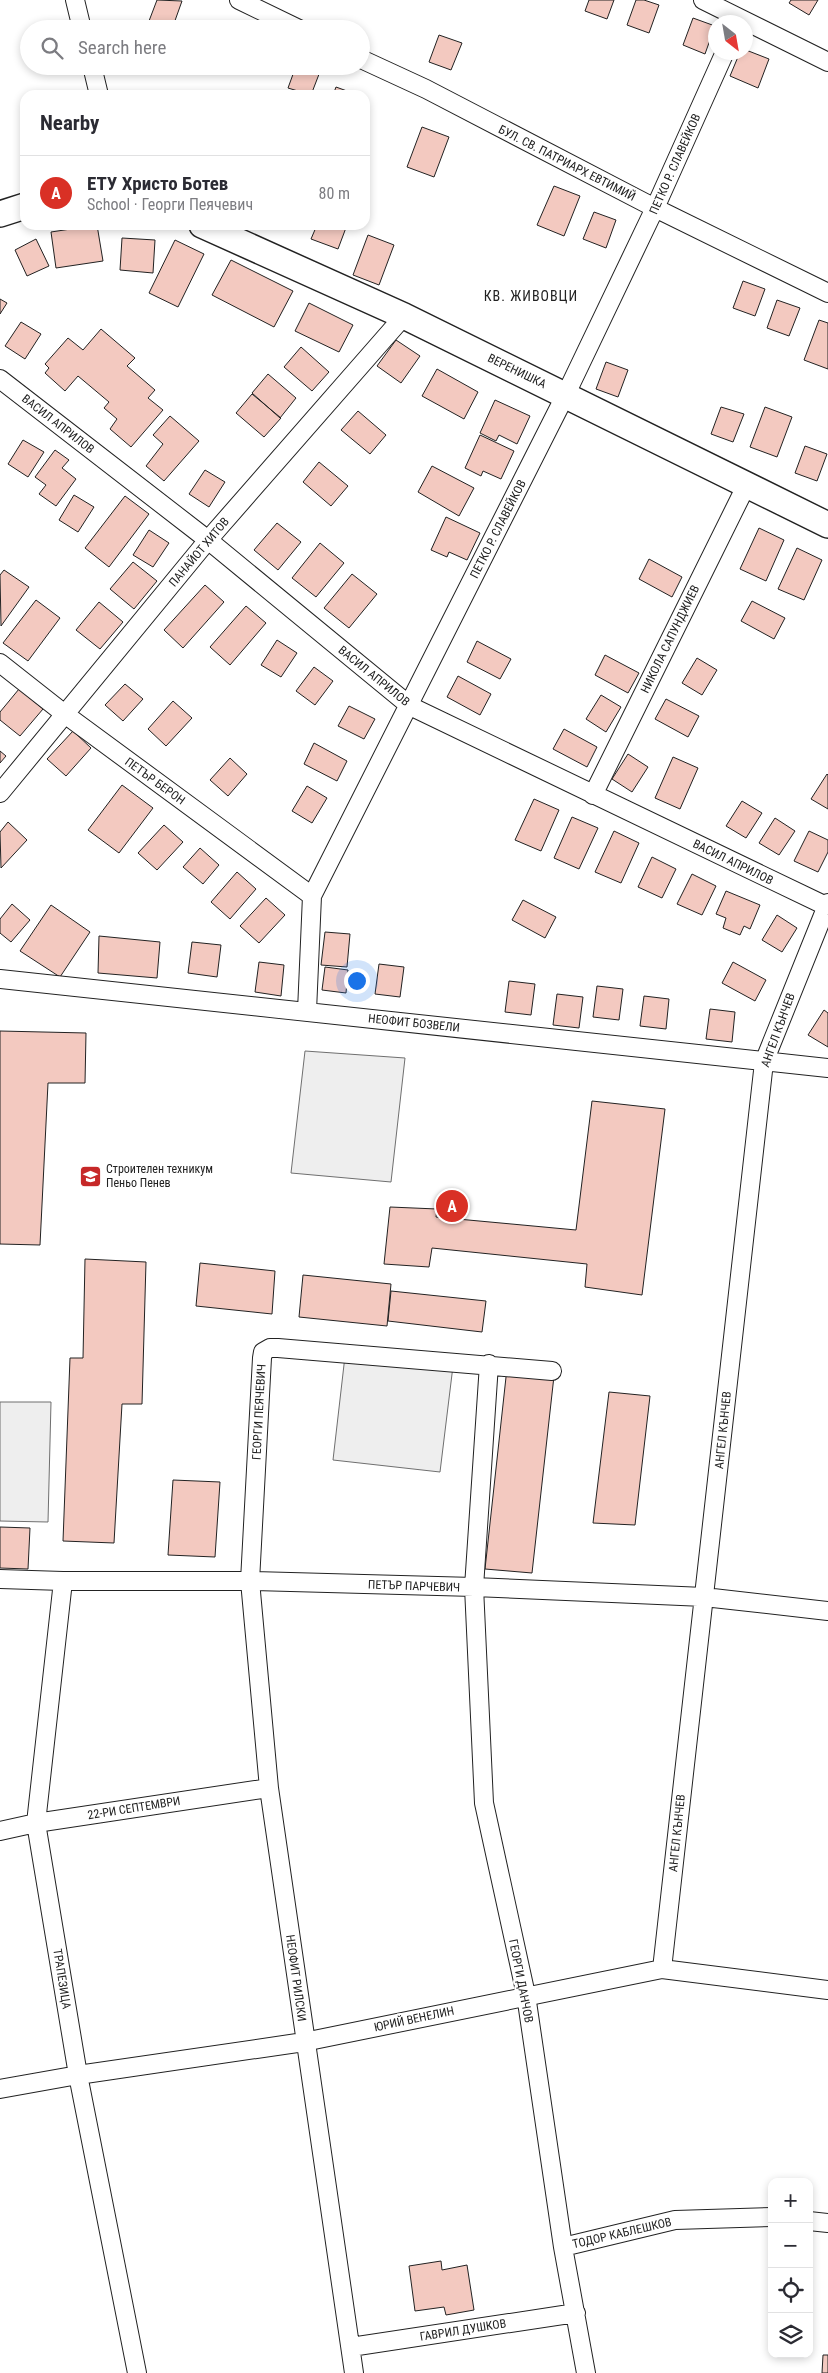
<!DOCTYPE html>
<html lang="en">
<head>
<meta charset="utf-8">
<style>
	body { margin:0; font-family:"Roboto Condensed",sans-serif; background:#f7f7f7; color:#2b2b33 }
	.controls { position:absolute; right:15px; bottom:15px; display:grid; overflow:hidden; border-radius:10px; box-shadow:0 2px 8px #0003 }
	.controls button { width:45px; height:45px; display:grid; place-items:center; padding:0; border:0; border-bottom:1px solid #e1e1e2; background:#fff; color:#2b2b33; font:25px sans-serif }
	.compass { position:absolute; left:708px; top:15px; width:45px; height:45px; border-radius:50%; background:#fff; box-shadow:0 2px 8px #0003; rotate:149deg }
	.you { position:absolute; left:356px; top:980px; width:18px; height:18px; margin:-12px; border:4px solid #fff; border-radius:50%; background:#1a73e8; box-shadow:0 0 0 8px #1a73e833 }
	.badge { display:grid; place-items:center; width:32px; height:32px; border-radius:50%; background:#d93025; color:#fff; font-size:16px; font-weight:700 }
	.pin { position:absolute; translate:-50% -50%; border:2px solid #fff; box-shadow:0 1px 5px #0006 }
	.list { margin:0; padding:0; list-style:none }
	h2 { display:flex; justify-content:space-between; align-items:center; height:65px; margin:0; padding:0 20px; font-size:21px }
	h2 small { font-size:16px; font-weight:400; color:#7c7c81 }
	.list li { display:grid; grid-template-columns:32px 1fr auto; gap:15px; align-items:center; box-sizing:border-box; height:75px; padding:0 20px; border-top:1px solid #e1e1e2 }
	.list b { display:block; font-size:19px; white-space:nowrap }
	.list p { margin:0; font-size:16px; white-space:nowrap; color:#7c7c81 }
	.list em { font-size:16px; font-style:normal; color:#7c7c81 }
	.icon { flex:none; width:28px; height:28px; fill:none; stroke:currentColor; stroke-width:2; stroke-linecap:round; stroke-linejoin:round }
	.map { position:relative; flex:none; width:828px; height:2373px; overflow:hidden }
	.search { position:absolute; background:#fff; box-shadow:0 2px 8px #0003; left:20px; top:20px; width:350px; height:55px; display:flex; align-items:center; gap:12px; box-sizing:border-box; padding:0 18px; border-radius:28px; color:#7c7c81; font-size:19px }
	.panel { position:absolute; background:#fff; box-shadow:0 2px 8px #0003; left:20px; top:90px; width:350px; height:140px; border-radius:15px }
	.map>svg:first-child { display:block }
	.green { fill:#eee; stroke:#6f6f6f }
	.building { fill:#f3c9c0; stroke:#222 }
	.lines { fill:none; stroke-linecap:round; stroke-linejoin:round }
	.minor-casing { stroke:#222; stroke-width:20 }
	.secondary-casing { stroke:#222; stroke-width:28 }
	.minor { stroke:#fff; stroke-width:18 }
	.secondary { stroke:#fff; stroke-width:25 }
	.labels { text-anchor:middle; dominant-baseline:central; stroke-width:4; stroke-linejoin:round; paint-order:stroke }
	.street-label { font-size:12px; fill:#222; stroke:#fff }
	.poi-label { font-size:12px; fill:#222; stroke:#fff; text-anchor:start }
	.neighbourhood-label { font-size:14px; letter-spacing:1px; fill:#222; stroke:#fff }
</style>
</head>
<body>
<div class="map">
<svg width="828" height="2373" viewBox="0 0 828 2373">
	<rect width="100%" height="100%" fill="#fff"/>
	<path class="green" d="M 305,1051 L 405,1058 L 391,1182 L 291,1173 Z
		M 345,1356 L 453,1366 L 440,1472 L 333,1460 Z
		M 0,1402 L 51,1402 L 48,1522 L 0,1521 Z"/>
	<path class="building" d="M 157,0 L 182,1 L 172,29 L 149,21 Z
		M 589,0 L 614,0 L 607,19 L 585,11 Z
		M 636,0 L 644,0 L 659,5 L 649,33 L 627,25 Z
		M 791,0 L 818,0 L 809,15 L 789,3 Z
		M 693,18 L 715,26 L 705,54 L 683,45 Z
		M 439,35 L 462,43 L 451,70 L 429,62 Z
		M 746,50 L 769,59 L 758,88 L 730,76 L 740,52 L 746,52 Z
		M 296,66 L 314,66 L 321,69 L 311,95 L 288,88 Z
		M 336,87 L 358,95 L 333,95 Z
		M 422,127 L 449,137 L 434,177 L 407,167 Z
		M 554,186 L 580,196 L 564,236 L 537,225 Z
		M 594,212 L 616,220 L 606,248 L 583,239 Z
		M 97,225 L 103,261 L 56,268 L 51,232 Z
		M 317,225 L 347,225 L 338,249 L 311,239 Z
		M 368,235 L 394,245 L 379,285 L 353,275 Z
		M 122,238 L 155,240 L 153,273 L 120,270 Z
		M 36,239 L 49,266 L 27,276 L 15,250 Z
		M 175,240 L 204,254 L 178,307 L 149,293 Z
		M 231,260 L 293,291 L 274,327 L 212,295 Z
		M 743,281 L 765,289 L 755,316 L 733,308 Z
		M 0,299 L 7,303 L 0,314 Z
		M 777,300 L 800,308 L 789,336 L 767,328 Z
		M 309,303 L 353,325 L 339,352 L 295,331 Z
		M 819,320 L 828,323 L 828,369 L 804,360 Z
		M 21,322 L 41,334 L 25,359 L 5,346 Z
		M 101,329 L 135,358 L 127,366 L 155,390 L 148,398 L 163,410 L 131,447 L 110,429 L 117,419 L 104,408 L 109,402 L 78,376 L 65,391 L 45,373 L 49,368 L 45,364 L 68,338 L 83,350 Z
		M 396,340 L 420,356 L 401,383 L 377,366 Z
		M 301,347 L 329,372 L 312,391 L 284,367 Z
		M 606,362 L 628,370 L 618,397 L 596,389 Z
		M 437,369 L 478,392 L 464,419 L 422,396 Z
		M 268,374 L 296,398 L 280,418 L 252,393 Z
		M 252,394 L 281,418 L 264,437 L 236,413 Z
		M 495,400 L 530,416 L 517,444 L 499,435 L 496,441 L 480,433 Z
		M 721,407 L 744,414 L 733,442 L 711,434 Z
		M 765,407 L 792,417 L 777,457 L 750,447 Z
		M 358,411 L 386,435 L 370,454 L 341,430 Z
		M 170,416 L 199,441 L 164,481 L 146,466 L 163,444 L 153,435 Z
		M 480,435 L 514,451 L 501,479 L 483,471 L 481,476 L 465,468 Z
		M 23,440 L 44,452 L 28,477 L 8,464 Z
		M 805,446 L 827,454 L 817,481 L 795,473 Z
		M 55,450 L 69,460 L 62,468 L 76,479 L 56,506 L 39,494 L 46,485 L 35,477 Z
		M 319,462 L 348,486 L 331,506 L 303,482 Z
		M 432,466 L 474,488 L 459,516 L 418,492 Z
		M 205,470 L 225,482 L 209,507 L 189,494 Z
		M 74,495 L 94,507 L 78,532 L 59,520 Z
		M 125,496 L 149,514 L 109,567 L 85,548 Z
		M 446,517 L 480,533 L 467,560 L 449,552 L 447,557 L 431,550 Z
		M 277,523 L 301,542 L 278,570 L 254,550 Z
		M 759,528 L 784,540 L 766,581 L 740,569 Z
		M 149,530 L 169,543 L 153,567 L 133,555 Z
		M 320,543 L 344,563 L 316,597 L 292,578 Z
		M 797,548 L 822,560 L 804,600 L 778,589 Z
		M 649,559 L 682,577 L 672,597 L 639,579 Z
		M 133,562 L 157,581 L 134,609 L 110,589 Z
		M 4,570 L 29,587 L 1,626 L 0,575 Z
		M 352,574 L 377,594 L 349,628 L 324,608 Z
		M 205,585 L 224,602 L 183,648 L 164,630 Z
		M 36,600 L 60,618 L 28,661 L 3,643 Z
		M 752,601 L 785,618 L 774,639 L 741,621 Z
		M 99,602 L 123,622 L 100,649 L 76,630 Z
		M 246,606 L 266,623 L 230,665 L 210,647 Z
		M 277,640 L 297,653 L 281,677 L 261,665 Z
		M 477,641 L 511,659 L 500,679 L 467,662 Z
		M 605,655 L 639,673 L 628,693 L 595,675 Z
		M 697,658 L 717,670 L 702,695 L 682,683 Z
		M 314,667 L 333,681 L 315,705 L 296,691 Z
		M 458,676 L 491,694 L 480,715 L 447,697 Z
		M 125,684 L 143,699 L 123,721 L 105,705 Z
		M 19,689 L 43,709 L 20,736 L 0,720 L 0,712 Z
		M 601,695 L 621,707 L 606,732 L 586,719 Z
		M 666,699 L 699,716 L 688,737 L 655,719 Z
		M 173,701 L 192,718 L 166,746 L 148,729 Z
		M 349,706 L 375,719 L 364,739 L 338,726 Z
		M 564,729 L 597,747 L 587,767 L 553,749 Z
		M 73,731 L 91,748 L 66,776 L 47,759 Z
		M 314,743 L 347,761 L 337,781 L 304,764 Z
		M 0,751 L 6,756 L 0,763 Z
		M 628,754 L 648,767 L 632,792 L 612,779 Z
		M 673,757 L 698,768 L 680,809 L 655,798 Z
		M 230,758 L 247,774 L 228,796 L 210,780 Z
		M 827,774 L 828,775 L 828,809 L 811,799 Z
		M 122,785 L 153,808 L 119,853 L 88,830 Z
		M 307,786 L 327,798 L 312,823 L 292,811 Z
		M 534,799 L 559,810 L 541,851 L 515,840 Z
		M 742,801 L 762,813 L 746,838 L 726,826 Z
		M 572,817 L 598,828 L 579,869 L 554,858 Z
		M 775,818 L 795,831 L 779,855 L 759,843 Z
		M 8,822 L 27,840 L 1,868 L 0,832 Z
		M 164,825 L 183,842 L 157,870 L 138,853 Z
		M 614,831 L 639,843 L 621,883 L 595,872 Z
		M 809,831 L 828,840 L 828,852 L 818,872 L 794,861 Z
		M 200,848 L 219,865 L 203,884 L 183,867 Z
		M 652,857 L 676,869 L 662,898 L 638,887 Z
		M 237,872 L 256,889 L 230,919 L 211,902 Z
		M 692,874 L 716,886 L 702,915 L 677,904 Z
		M 726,891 L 760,905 L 750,929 L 744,926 L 740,935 L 723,928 L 726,918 L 716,914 Z
		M 266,898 L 285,915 L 259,943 L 240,926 Z
		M 523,900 L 556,917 L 545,938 L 512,920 Z
		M 12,904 L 30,920 L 11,942 L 0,933 L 0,919 Z
		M 51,905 L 90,932 L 60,977 L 20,951 Z
		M 777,915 L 797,928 L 782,952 L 762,940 Z
		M 325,932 L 350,934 L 347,967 L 321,965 Z
		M 99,936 L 160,942 L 157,978 L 98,973 Z
		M 192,942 L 221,945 L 217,977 L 188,973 Z
		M 259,962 L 284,965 L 281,996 L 255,992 Z
		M 733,962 L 766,980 L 755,1001 L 722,983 Z
		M 379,964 L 404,967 L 400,997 L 375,994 Z
		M 325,967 L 348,970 L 346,993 L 322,990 Z
		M 509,981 L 535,984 L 531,1015 L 505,1012 Z
		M 597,986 L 623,989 L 619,1020 L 593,1017 Z
		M 557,994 L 583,997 L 579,1028 L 553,1025 Z
		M 644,996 L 669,999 L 666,1029 L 640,1026 Z
		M 710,1009 L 735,1012 L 732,1042 L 706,1039 Z
		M 824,1010 L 828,1013 L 828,1047 L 808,1035 Z
		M 0,1031 L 86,1033 L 85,1083 L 48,1083 L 40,1245 L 0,1244 Z
		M 592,1101 L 665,1109 L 642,1295 L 585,1287 L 587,1264 L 432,1248 L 429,1267 L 384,1264 L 390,1207 L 437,1209 L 436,1217 L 576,1230 Z
		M 85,1259 L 146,1262 L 142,1404 L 122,1404 L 114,1543 L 63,1541 L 70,1358 L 83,1358 Z
		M 200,1263 L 275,1271 L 272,1314 L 196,1306 Z
		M 303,1275 L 391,1284 L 387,1326 L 299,1317 Z
		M 391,1291 L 486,1301 L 482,1332 L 388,1321 Z
		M 507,1368 L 554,1376 L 532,1573 L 485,1569 Z
		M 609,1392 L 650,1396 L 635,1525 L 593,1523 Z
		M 173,1480 L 220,1482 L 215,1557 L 168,1555 Z
		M 0,1527 L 30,1528 L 28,1569 L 0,1568 Z
		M 441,2261 L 442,2270 L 467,2265 L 474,2310 L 446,2315 L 444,2307 L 415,2311 L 409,2266 Z
		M 823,2355 L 828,2355 L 828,2373 L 822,2373 Z"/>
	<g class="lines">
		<defs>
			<path id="minor" d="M 75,0 L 82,29
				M 239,0 L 299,29
				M 703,0 L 828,62
				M 361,59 L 426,89 L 655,208 L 828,293
				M 92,66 L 99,95
				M 0,379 L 208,540 L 410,706 L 826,906
				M 0,663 L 66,715 L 312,896
				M 0,793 L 208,540 L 404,316
				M 593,795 L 747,484
				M 0,979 L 828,1068
				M 307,1011 L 312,896 L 566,394 L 655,208 L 725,52
				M 489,1364 L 474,1587 L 484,1803 L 526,1995 L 563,2247 L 586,2373
				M 0,1579 L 63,1581 L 250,1581 L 474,1587 L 704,1597 L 828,1611
				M 63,1581 L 36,1823 L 78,2075 L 137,2373
				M 0,1831 L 36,1823 L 269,1788
				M 662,1969 L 764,1062 L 828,903
				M 0,2089 L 78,2075 L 304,2042 L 662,1969 L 828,1990
				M 809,2221 L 828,2223
				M 563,2247 L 675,2220 L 772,2217
				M 351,2347 L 576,2313
				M 354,2373 L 269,1788 L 250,1581 L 262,1358 L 263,1352 L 270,1348 L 278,1348 L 552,1371"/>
			<path id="secondary" d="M 0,214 L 25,206
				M 202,225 L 404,316 L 828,525"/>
		</defs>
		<use href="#minor" class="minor-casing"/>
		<use href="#secondary" class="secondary-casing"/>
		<use href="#minor" class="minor"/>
		<use href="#secondary" class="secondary"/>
	</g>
	<defs>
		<symbol id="school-square" viewBox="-11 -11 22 22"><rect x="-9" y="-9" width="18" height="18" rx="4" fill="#c62828" stroke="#fff"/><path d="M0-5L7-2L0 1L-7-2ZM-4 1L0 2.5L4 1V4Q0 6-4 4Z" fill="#fff"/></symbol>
	</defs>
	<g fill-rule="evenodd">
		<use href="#school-square" x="78" y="1164" width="25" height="25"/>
	</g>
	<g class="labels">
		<g class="street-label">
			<text transform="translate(567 163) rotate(27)">БУЛ. СВ. ПАТРИАРХ ЕВТИМИЙ</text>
			<text transform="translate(675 164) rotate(-66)">ПЕТКО Р. СЛАВЕЙКОВ</text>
			<text transform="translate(517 371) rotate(26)">ВЕРЕНИШКА</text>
			<text transform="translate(58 424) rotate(38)">ВАСИЛ АПРИЛОВ</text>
			<text transform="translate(498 529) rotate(-63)">ПЕТКО Р. СЛАВЕЙКОВ</text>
			<text transform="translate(199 552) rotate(-50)">ПАНАЙОТ ХИТОВ</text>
			<text transform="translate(670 639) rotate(-64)">НИКОЛА САПУНДЖИЕВ</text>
			<text transform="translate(374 676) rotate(39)">ВАСИЛ АПРИЛОВ</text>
			<text transform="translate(155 781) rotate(36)">ПЕТЪР БЕРОН</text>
			<text transform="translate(733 862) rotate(26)">ВАСИЛ АПРИЛОВ</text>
			<text transform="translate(414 1023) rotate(6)">НЕОФИТ БОЗВЕЛИ</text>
			<text transform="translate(778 1030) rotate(-70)">АНГЕЛ КЪНЧЕВ</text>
			<text transform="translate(259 1412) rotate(-87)">ГЕОРГИ ПЕЯЧЕВИЧ</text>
			<text transform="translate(723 1430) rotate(-84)">АНГЕЛ КЪНЧЕВ</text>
			<text transform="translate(414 1586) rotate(2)">ПЕТЪР ПАРЧЕВИЧ</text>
			<text transform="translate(134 1808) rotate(-9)">22-РИ СЕПТЕМВРИ</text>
			<text transform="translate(677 1833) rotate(-84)">АНГЕЛ КЪНЧЕВ</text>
			<text transform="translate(296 1978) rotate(82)">НЕОФИТ РИЛСКИ</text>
			<text transform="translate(62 1979) rotate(81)">ТРАПЕЗИЦА</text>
			<text transform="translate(521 1981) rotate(79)">ГЕОРГИ ДАНЧОВ</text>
			<text transform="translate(414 2019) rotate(-12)">ЮРИЙ ВЕНЕЛИН</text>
			<text transform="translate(622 2233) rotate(-13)">ТОДОР КАБЛЕШКОВ</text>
			<text transform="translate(463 2330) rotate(-9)">ГАВРИЛ ДУШКОВ</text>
		</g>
		<g class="poi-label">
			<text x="106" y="1169">Строителен техникум<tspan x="106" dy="14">Пеньо Пенев</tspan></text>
		</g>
		<g class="neighbourhood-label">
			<text x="531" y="296">КВ. ЖИВОВЦИ</text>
		</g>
	</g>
</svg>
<div class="controls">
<button>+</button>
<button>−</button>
<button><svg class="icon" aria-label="locate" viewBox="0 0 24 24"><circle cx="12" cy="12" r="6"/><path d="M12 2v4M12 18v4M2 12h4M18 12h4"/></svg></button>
<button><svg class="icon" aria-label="layers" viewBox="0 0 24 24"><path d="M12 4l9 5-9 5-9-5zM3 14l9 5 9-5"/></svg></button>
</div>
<svg class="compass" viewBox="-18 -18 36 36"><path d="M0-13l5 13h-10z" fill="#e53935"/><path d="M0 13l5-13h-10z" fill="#7c7c81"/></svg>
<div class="you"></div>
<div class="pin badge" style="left:452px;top:1206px">A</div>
<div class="search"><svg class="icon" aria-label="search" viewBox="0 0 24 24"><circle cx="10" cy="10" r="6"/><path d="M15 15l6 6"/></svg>Search here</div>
<section class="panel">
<h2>Nearby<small></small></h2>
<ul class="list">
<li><span class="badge">A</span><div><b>ЕТУ Христо Ботев</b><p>School · Георги Пеячевич</p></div><em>80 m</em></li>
</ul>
</section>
</div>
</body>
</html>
